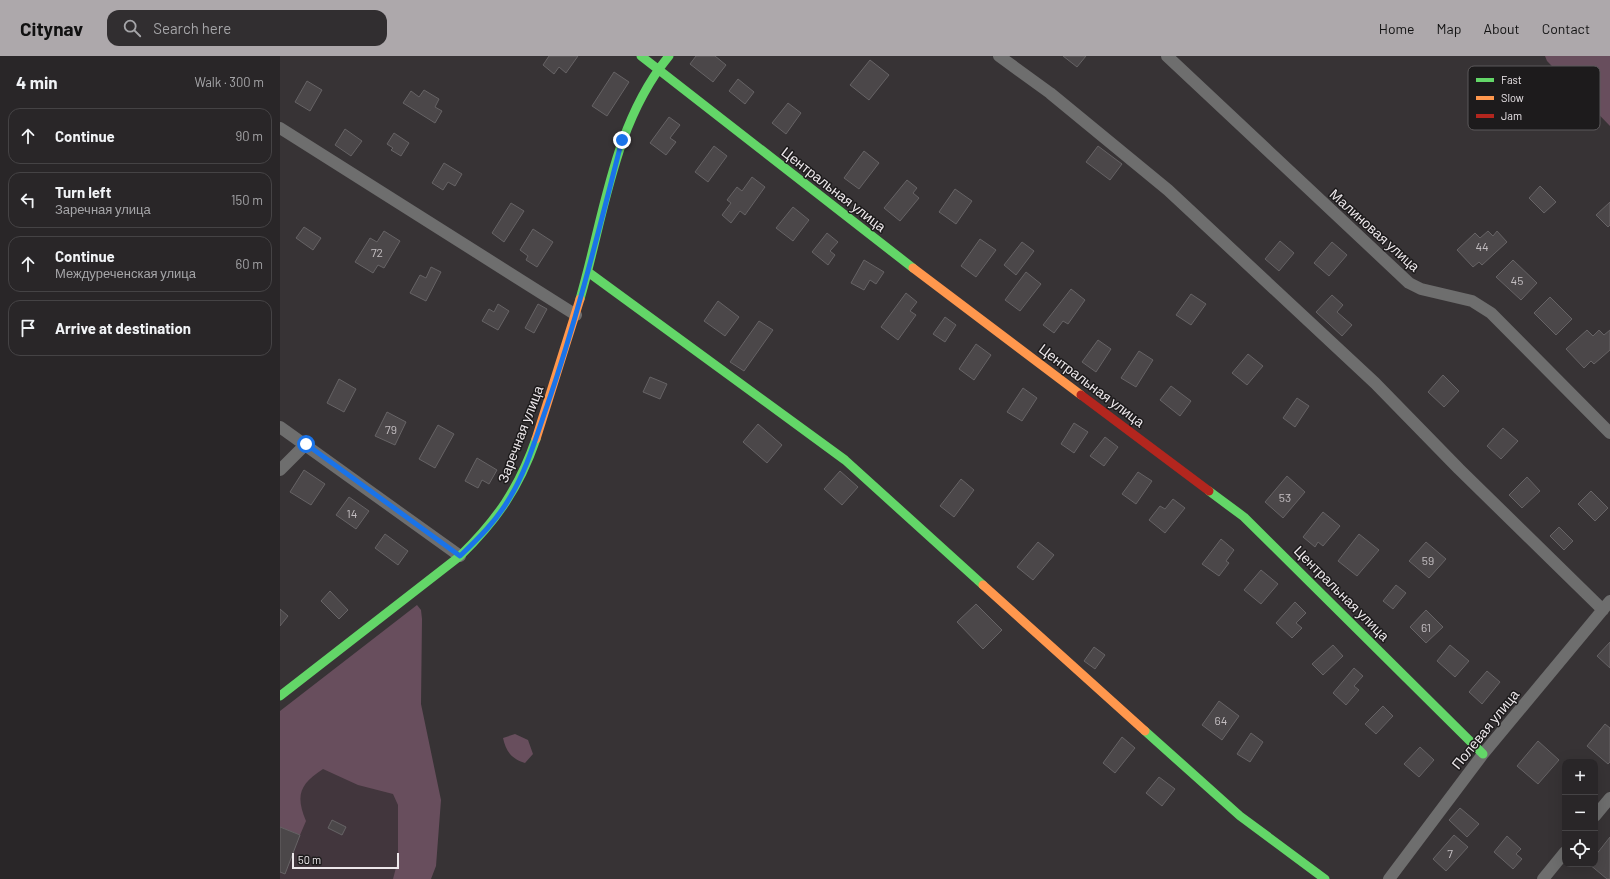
<!DOCTYPE html>
<html lang="en">
<head>
<meta charset="utf-8">
<style>
	body { margin:0; font-family:Barlow,sans-serif; background:#312e30; color:#f1f3f6 }
	.controls { position:absolute; right:12px; bottom:12px; display:grid; overflow:hidden; border-radius:8px; box-shadow:0 4px 16px #0002 }
	.controls button { width:36px; height:36px; display:grid; place-items:center; padding:0; border:0; border-bottom:1px solid #454345; background:#292628; color:#f1f3f6; font:20px sans-serif }
	.scale { position:absolute; left:12px; bottom:10px; width:107px; box-sizing:border-box; padding-left:4px; border:2px solid #ece7ea; border-top:0; font-size:11px; line-height:14px; white-space:nowrap; color:#ece7ea; -webkit-text-stroke:3px #1d1b1c; paint-order:stroke }
	.stop { position:absolute; width:12px; height:12px; margin:-9px; border:3px solid #1a73e8; border-radius:50%; background:#fff }
	.stop.end { background:#1a73e8; border-color:#fff; box-shadow:0 1px 4px #0008 }
	.list { margin:0; padding:0; list-style:none }
	h2 { display:flex; justify-content:space-between; align-items:center; height:52px; margin:0; padding:0 16px; font-size:17px }
	h2 small { font-size:13px; font-weight:400; color:#a5a5a8 }
	.list li { display:grid; grid-template-columns:26px 1fr auto; gap:12px; align-items:center; box-sizing:border-box; height:56px; margin:0 8px 8px; padding:0 8px; border:1px solid #454345; border-radius:12px }
	.list b { display:block; font-size:15px; white-space:nowrap }
	.list p { margin:0; font-size:13px; white-space:nowrap; color:#a5a5a8 }
	.list em { font-size:13px; font-style:normal; color:#a5a5a8 }
	.icon { flex:none; width:22px; height:22px; fill:none; stroke:currentColor; stroke-width:2; stroke-linecap:round; stroke-linejoin:round }
	.map { position:relative; flex:none; width:1330px; height:823px; overflow:hidden }
	header { display:flex; align-items:center; gap:24px; box-sizing:border-box; height:56px; padding:0 20px; background:#ada8ab; color:#111 }
	header strong { font-size:19px }
	nav { display:flex; gap:22px; margin-inline-start:auto; font-size:14px }
	.search { width:280px; height:36px; background:#312e30; display:flex; align-items:center; gap:10px; box-sizing:border-box; padding:0 14px; border-radius:12px; color:#a5a5a8; font-size:15px }
	main { display:flex }
	aside { flex:1; background:#292628 }
	.map>svg:first-child { display:block }
	.built { fill:#42363d }
	.green { fill:#684e5d }
	.building { fill:#4b4749; stroke:#666365 }
	.lines { fill:none; stroke-linecap:round; stroke-linejoin:round }
	.street { stroke:#6e6e6e; stroke-width:12 }
	.fast { stroke:#63d668; stroke-width:9 }
	.slow { stroke:#ff974d; stroke-width:9 }
	.jam { stroke:#b3261e; stroke-width:9 }
	.route { stroke:#1a73e8; stroke-width:5 }
	.labels { text-anchor:middle; dominant-baseline:central; stroke-width:3; stroke-linejoin:round; paint-order:stroke }
	.number-label { font-size:12px; fill:#c4bfc2 }
	.street-label { font-size:14px; fill:#ece7ea; stroke:#1d1b1c }
	.key { fill:#1d1b1c; stroke:#5b585a; stroke-width:1 }
	.key-label { font-size:11px; fill:#ece7ea }
</style>
</head>
<body>
<header>
<strong>Citynav</strong>
<div class="search"><svg class="icon" aria-label="search" viewBox="0 0 24 24"><circle cx="10" cy="10" r="6"/><path d="M15 15l6 6"/></svg>Search here</div>
<nav><a>Home</a><a>Map</a><a>About</a><a>Contact</a></nav>
</header>
<main>
<aside>
<h2>4 min<small>Walk · 300 m</small></h2>
<ul class="list">
<li><svg class="icon" aria-label="ahead" viewBox="0 0 24 24"><path d="M12 20V5M6 11l6-6 6 6"/></svg><div><b>Continue</b></div><em>90 m</em></li>
<li><svg class="icon" aria-label="left" viewBox="0 0 24 24"><path d="M17 20v-9H6M10 6l-5 5 5 5"/></svg><div><b>Turn left</b><p>Заречная улица</p></div><em>150 m</em></li>
<li><svg class="icon" aria-label="ahead" viewBox="0 0 24 24"><path d="M12 20V5M6 11l6-6 6 6"/></svg><div><b>Continue</b><p>Междуреченская улица</p></div><em>60 m</em></li>
<li><svg class="icon" aria-label="arrive" viewBox="0 0 24 24"><path d="M6 21V4h12l-3 4 3 4H6"/></svg><div><b>Arrive at destination</b></div></li>
</ul>
</aside>
<div class="map">
<svg width="1330" height="823" viewBox="0 0 1330 823">
	<rect width="100%" height="100%" fill="#373335"/>
	<path class="built" d="M 0,657 L 157,729 L 134,823 L 0,823 Z"/>
	<path class="green" d="M 1265,0 L 1330,0 L 1330,70 L 1267,5 Z
		M 137,549 L 141,554 L 142,563 L 141,648 L 161,744 L 156,810 L 151,823 L 113,823 L 118,804 L 118,749 L 113,738 L 78,729 L 43,713 C 20,728 15,739 26,765 L 20,779 L 0,771 L 0,655 Z
		M 235,678 L 248,684 L 253,698 L 245,707 C 232,703 226,696 223,682 Z"/>
	<path class="building" d="M 269,0 L 298,0 L 286,17 L 279,11 L 274,18 L 263,9 Z
		M 416,0 L 435,0 L 446,9 L 433,26 L 410,8 Z
		M 783,0 L 806,0 L 797,11 Z
		M 590,4 L 609,19 L 589,44 L 570,29 Z
		M 334,16 L 349,26 L 327,60 L 312,50 Z
		M 458,23 L 474,36 L 465,48 L 449,35 Z
		M 27,25 L 42,34 L 30,55 L 15,46 Z
		M 144,34 L 159,43 L 155,51 L 162,55 L 155,67 L 123,47 L 131,35 L 139,41 Z
		M 508,47 L 521,57 L 506,78 L 492,67 Z
		M 389,61 L 400,69 L 390,82 L 396,86 L 386,99 L 370,87 Z
		M 65,73 L 82,85 L 71,100 L 55,89 Z
		M 114,77 L 129,87 L 121,100 L 111,94 L 113,92 L 107,88 Z
		M 434,90 L 447,100 L 428,126 L 415,116 Z
		M 818,90 L 842,108 L 830,124 L 806,106 Z
		M 584,95 L 599,107 L 579,133 L 564,122 Z
		M 164,107 L 182,118 L 175,130 L 168,126 L 163,134 L 152,127 Z
		M 472,121 L 485,131 L 465,159 L 460,155 L 451,167 L 442,159 L 451,147 L 447,144 L 457,131 L 462,135 Z
		M 627,124 L 637,132 L 633,137 L 639,142 L 620,165 L 604,152 Z
		M 1260,130 L 1276,146 L 1264,157 L 1249,142 Z
		M 675,133 L 692,145 L 676,168 L 659,156 Z
		M 1330,146 L 1330,169 L 1328,171 L 1316,159 Z
		M 231,147 L 244,155 L 224,186 L 212,177 Z
		M 513,151 L 529,164 L 513,185 L 496,172 Z
		M 24,171 L 41,182 L 33,194 L 16,182 Z
		M 253,173 L 273,186 L 257,211 L 246,204 L 248,200 L 240,194 Z
		M 104,175 L 120,185 L 104,212 L 98,209 L 93,217 L 75,206 L 90,182 L 97,186 Z
		M 1208,175 L 1213,180 L 1217,175 L 1227,186 L 1202,209 L 1199,206 L 1193,211 L 1177,194 L 1195,177 L 1200,182 Z
		M 547,177 L 558,186 L 550,195 L 555,199 L 548,209 L 532,196 Z
		M 700,183 L 716,194 L 696,221 L 681,210 Z
		M 1000,185 L 1014,197 L 999,215 L 985,203 Z
		M 742,186 L 754,195 L 736,219 L 724,209 Z
		M 1052,186 L 1067,199 L 1049,220 L 1034,207 Z
		M 584,204 L 604,216 L 596,228 L 590,224 L 584,234 L 571,227 Z
		M 1233,204 L 1257,227 L 1241,244 L 1216,221 Z
		M 151,211 L 161,216 L 146,245 L 130,237 L 140,219 L 146,222 Z
		M 746,216 L 761,228 L 740,255 L 725,244 Z
		M 791,233 L 805,244 L 788,268 L 783,265 L 774,277 L 763,269 Z
		M 626,237 L 637,246 L 630,255 L 636,259 L 618,284 L 601,271 Z
		M 911,238 L 926,248 L 911,269 L 896,259 Z
		M 1052,239 L 1063,249 L 1057,256 L 1072,269 L 1062,280 L 1036,256 Z
		M 1270,241 L 1292,263 L 1276,279 L 1254,257 Z
		M 438,245 L 459,261 L 445,280 L 424,265 Z
		M 218,248 L 229,255 L 218,274 L 202,265 L 209,253 L 214,256 Z
		M 258,248 L 267,253 L 254,277 L 245,272 Z
		M 665,261 L 676,269 L 665,286 L 653,278 Z
		M 479,265 L 493,274 L 464,315 L 450,306 Z
		M 1307,274 L 1313,280 L 1319,274 L 1324,279 L 1330,274 L 1330,294 L 1314,308 L 1311,305 L 1304,312 L 1286,293 Z
		M 818,284 L 831,293 L 816,316 L 802,306 Z
		M 696,288 L 711,299 L 694,324 L 679,313 Z
		M 859,295 L 873,304 L 856,331 L 841,322 Z
		M 968,298 L 983,310 L 967,329 L 952,317 Z
		M 1163,319 L 1179,335 L 1164,351 L 1148,336 Z
		M 370,321 L 387,328 L 380,343 L 363,336 Z
		M 59,323 L 76,333 L 64,356 L 47,347 Z
		M 891,330 L 911,345 L 900,360 L 880,344 Z
		M 743,332 L 757,342 L 742,365 L 727,356 Z
		M 1017,342 L 1029,350 L 1015,371 L 1003,362 Z
		M 107,356 L 126,366 L 115,389 L 95,380 Z
		M 794,367 L 808,376 L 794,397 L 781,388 Z
		M 478,368 L 502,389 L 487,407 L 463,386 Z
		M 158,369 L 174,378 L 155,412 L 139,403 Z
		M 1223,372 L 1238,385 L 1221,403 L 1207,390 Z
		M 825,381 L 838,391 L 824,410 L 810,400 Z
		M 197,402 L 217,414 L 209,428 L 202,424 L 198,432 L 185,425 Z
		M 24,414 L 45,428 L 31,449 L 10,436 Z
		M 560,415 L 578,431 L 562,449 L 544,433 Z
		M 858,416 L 872,425 L 856,448 L 842,438 Z
		M 1007,420 L 1025,436 L 1003,462 L 985,446 Z
		M 1247,421 L 1260,435 L 1242,452 L 1229,439 Z
		M 681,423 L 694,434 L 674,461 L 660,450 Z
		M 1311,435 L 1328,452 L 1315,465 L 1298,448 Z
		M 69,441 L 89,455 L 76,473 L 56,459 Z
		M 893,443 L 905,452 L 885,477 L 869,464 L 880,450 L 885,453 Z
		M 1043,456 L 1060,470 L 1043,490 L 1038,486 L 1035,491 L 1023,481 Z
		M 1279,471 L 1293,485 L 1284,494 L 1270,480 Z
		M 105,478 L 128,495 L 118,509 L 95,492 Z
		M 1079,478 L 1099,494 L 1077,520 L 1058,505 Z
		M 941,483 L 954,494 L 946,505 L 949,507 L 939,520 L 922,508 Z
		M 758,486 L 774,499 L 753,524 L 737,511 Z
		M 1146,486 L 1166,503 L 1149,522 L 1129,505 Z
		M 981,514 L 998,528 L 981,548 L 964,534 Z
		M 1116,529 L 1126,537 L 1113,553 L 1103,545 Z
		M 50,535 L 68,554 L 59,563 L 41,545 Z
		M 1015,546 L 1026,557 L 1016,567 L 1022,572 L 1012,582 L 996,567 Z
		M 696,548 L 722,574 L 703,593 L 677,566 Z
		M 0,553 L 8,560 L 0,570 Z
		M 1146,554 L 1163,571 L 1146,587 L 1130,571 Z
		M 1330,586 L 1330,612 L 1317,600 Z
		M 1053,589 L 1063,600 L 1043,619 L 1032,608 Z
		M 1170,589 L 1189,605 L 1175,621 L 1157,605 Z
		M 814,591 L 825,599 L 815,613 L 804,605 Z
		M 1074,612 L 1083,620 L 1074,630 L 1079,634 L 1066,649 L 1053,637 Z
		M 1207,615 L 1220,626 L 1202,648 L 1189,636 Z
		M 939,645 L 959,660 L 942,684 L 922,669 Z
		M 1103,650 L 1113,660 L 1096,678 L 1085,668 Z
		M 1325,668 L 1330,672 L 1330,706 L 1328,708 L 1307,690 Z
		M 971,677 L 983,686 L 970,706 L 957,698 Z
		M 842,681 L 855,692 L 835,717 L 823,707 Z
		M 1258,685 L 1279,704 L 1258,728 L 1237,710 Z
		M 1140,691 L 1154,704 L 1139,721 L 1124,708 Z
		M 879,721 L 895,733 L 882,750 L 866,737 Z
		M 1180,752 L 1199,768 L 1187,781 L 1169,764 Z
		M 52,764 L 66,771 L 62,779 L 48,772 Z
		M 0,771 L 20,779 L 5,818 L 0,816 Z
		M 1174,779 L 1188,791 L 1166,815 L 1153,803 Z
		M 1227,780 L 1241,793 L 1236,798 L 1242,803 L 1233,813 L 1214,796 Z
		M 1330,781 L 1330,823 L 1327,823 L 1309,808 L 1315,808 L 1315,800 Z"/>
	<g class="lines">
		<path class="street" d="M 719,0 L 770,37 L 888,134 L 1095,327 L 1179,413 L 1323,554
			M 887,0 L 1129,227 L 1141,233 L 1192,245 L 1211,257 L 1330,377
			M 0,72 L 296,259
			M 0,371 L 180,500
			M 0,414 L 26,388
			M 1315,760 L 1330,742
			M 1109,823 L 1203,698 L 1330,545
			M 1263,823 L 1285,796"/>
		<path class="fast" d="M 361,0 L 633,212
			M 308,216 L 565,404 L 703,529
			M 300,243 C 324,161 333,68 389,0
			M 929,435 L 964,461 L 1203,698
			M 0,640 L 180,500 C 217,464 239,432 256,383
			M 865,675 L 960,760 L 1045,823"/>
		<path class="slow" d="M 633,212 L 801,339
			M 256,383 L 300,243
			M 703,529 L 865,675"/>
		<path class="jam" d="M 801,339 L 929,435"/>
	</g>
	<g class="lines">
		<path class="route" d="M 26,388 L 180,500 C 199,482 216,465 229,443 C 247,414 256,381 267,350 C 297,263 319,174 342,84"/>
	</g>
	<g class="labels">
		<g class="number-label">
			<text x="1202" y="190">44</text>
			<text x="97" y="196">72</text>
			<text x="1237" y="224">45</text>
			<text x="111" y="373">79</text>
			<text x="1005" y="441">53</text>
			<text x="72" y="457">14</text>
			<text x="1148" y="504">59</text>
			<text x="1146" y="571">61</text>
			<text x="941" y="664">64</text>
			<text x="1170" y="797">7</text>
		</g>
		<g class="street-label">
			<text transform="translate(554 133) rotate(38)">Центральная улица</text>
			<text transform="translate(1095 174) rotate(42)">Малиновая улица</text>
			<text transform="translate(812 329) rotate(37)">Центральная улица</text>
			<text transform="translate(240 378) rotate(-69)">Заречная улица</text>
			<text transform="translate(1062 537) rotate(45)">Центральная улица</text>
			<text transform="translate(1205 673) rotate(-51)">Полевая улица</text>
		</g>
	</g>
	<rect x="1188" y="10" width="132" height="64" rx="6" class="key"/>
	<rect x="1196" y="22" width="18" height="4" fill="#63d668"/>
	<rect x="1196" y="40" width="18" height="4" fill="#ff974d"/>
	<rect x="1196" y="58" width="18" height="4" fill="#b3261e"/>
	<g class="key-label">
		<text x="1221" y="28">Fast</text>
		<text x="1221" y="46">Slow</text>
		<text x="1221" y="64">Jam</text>
	</g>
</svg>
<div class="controls">
<button>+</button>
<button>−</button>
<button><svg class="icon" aria-label="locate" viewBox="0 0 24 24"><circle cx="12" cy="12" r="6"/><path d="M12 2v4M12 18v4M2 12h4M18 12h4"/></svg></button>
</div>
<div class="scale">50 m</div>
<div class="stop" style="left:26px;top:388px"></div>
<div class="stop end" style="left:342px;top:84px"></div>
</div>
</main>
</body>
</html>
